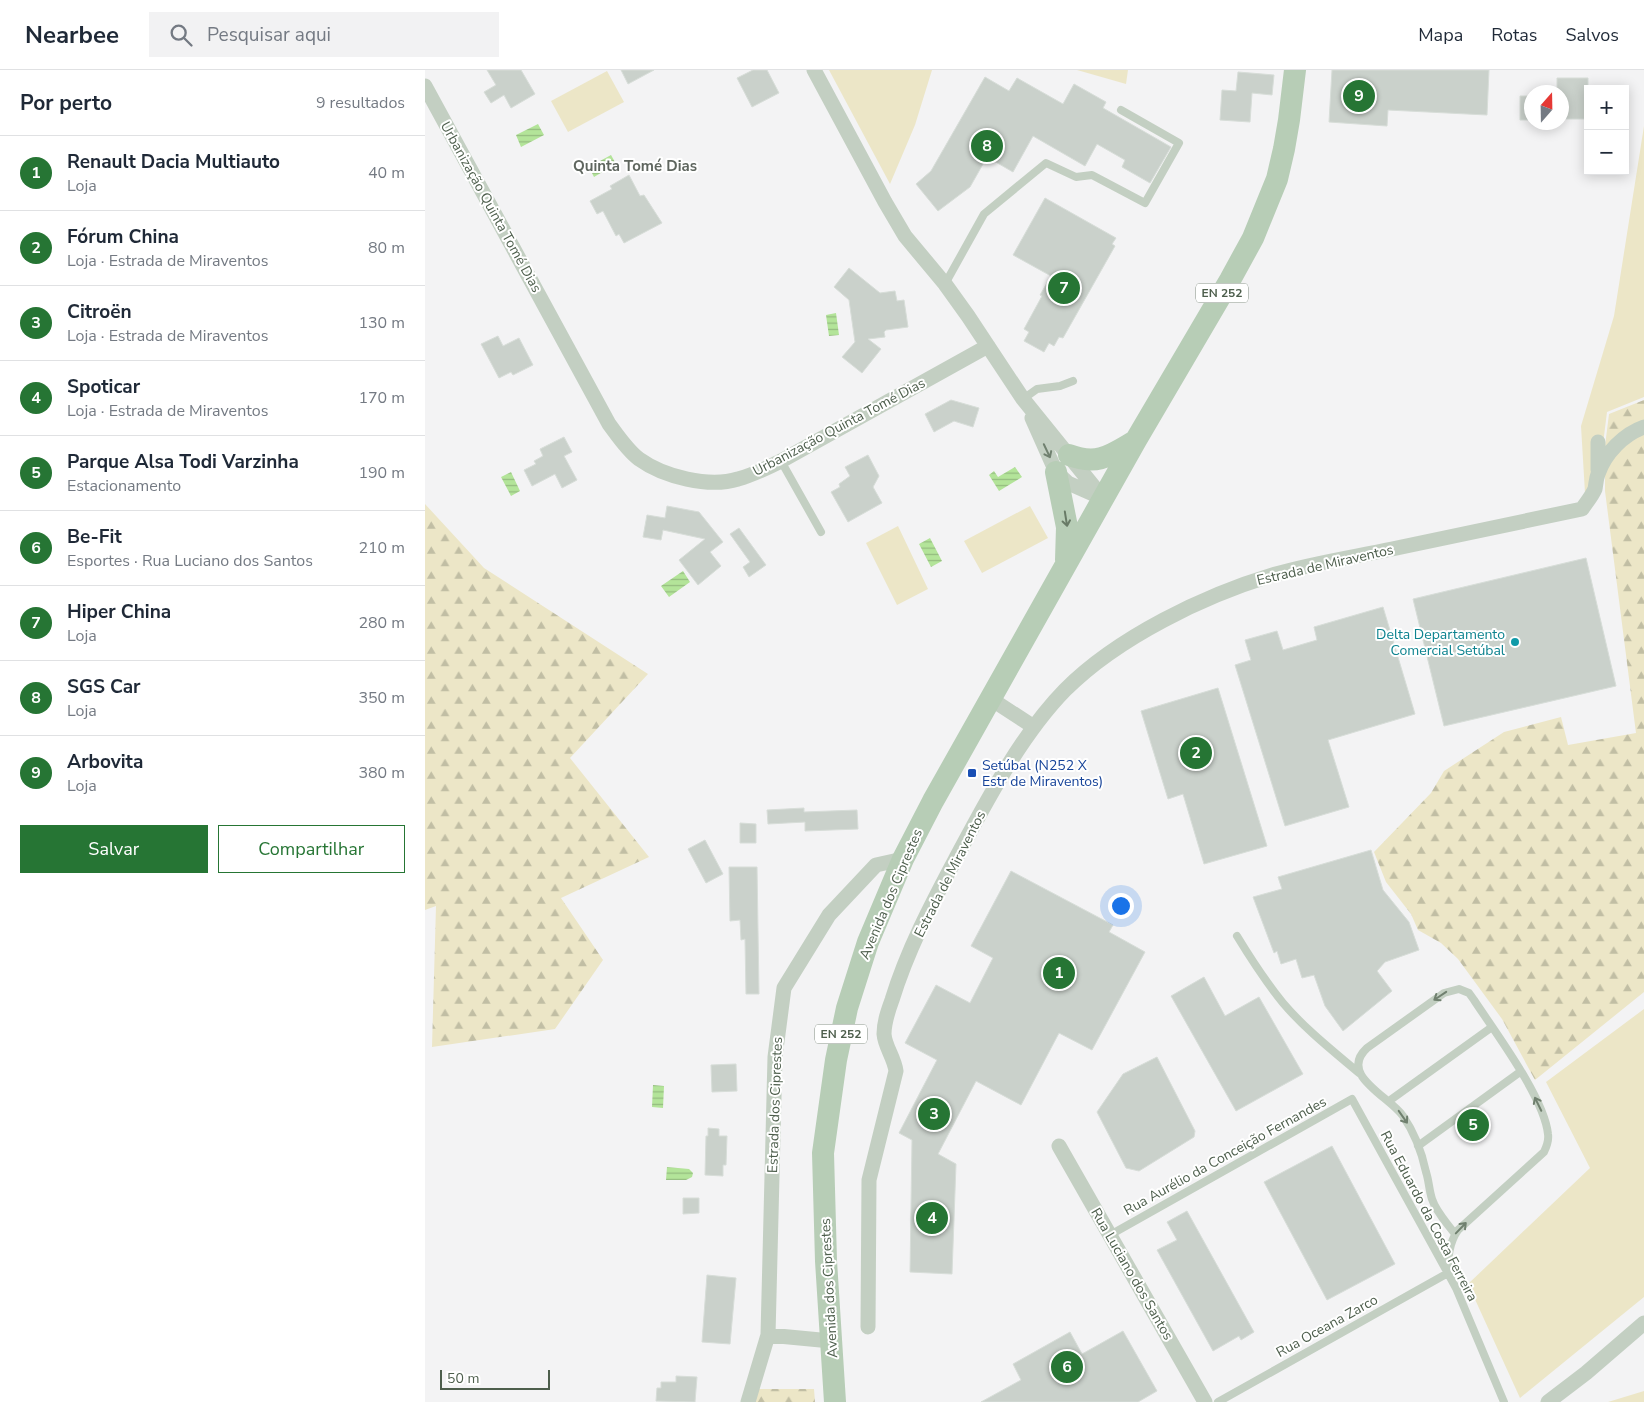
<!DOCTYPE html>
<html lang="pt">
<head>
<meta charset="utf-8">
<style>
	body { margin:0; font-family:"Nunito Sans",sans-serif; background:#f2f2f3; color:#1f2937 }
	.controls { position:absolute; right:15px; top:15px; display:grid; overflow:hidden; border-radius:0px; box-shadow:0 2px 12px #0003 }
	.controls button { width:45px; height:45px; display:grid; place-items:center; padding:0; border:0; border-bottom:1px solid #e0e1e3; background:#fff; color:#1f2937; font:25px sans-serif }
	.compass { position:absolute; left:1099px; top:15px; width:45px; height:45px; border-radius:50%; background:#fff; box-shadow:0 2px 12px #0003; rotate:20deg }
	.scale { position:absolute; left:15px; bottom:12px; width:110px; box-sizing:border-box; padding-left:5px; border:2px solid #4d5e4c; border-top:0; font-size:14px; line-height:18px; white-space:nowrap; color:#4d5e4c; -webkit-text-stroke:4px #fff; paint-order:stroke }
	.you { position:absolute; left:695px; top:835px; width:18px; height:18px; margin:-12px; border:4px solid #fff; border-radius:50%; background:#1a73e8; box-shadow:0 0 0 8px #1a73e833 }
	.badge { display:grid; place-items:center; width:32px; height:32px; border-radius:50%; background:#267534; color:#fff; font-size:16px; font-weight:700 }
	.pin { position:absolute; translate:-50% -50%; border:2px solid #fff; box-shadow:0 1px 5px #0006 }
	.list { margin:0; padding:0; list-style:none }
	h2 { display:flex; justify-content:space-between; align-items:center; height:65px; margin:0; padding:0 20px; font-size:21px }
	h2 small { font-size:16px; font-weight:400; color:#747a83 }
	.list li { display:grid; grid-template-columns:32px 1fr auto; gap:15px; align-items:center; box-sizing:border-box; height:75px; padding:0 20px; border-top:1px solid #e0e1e3 }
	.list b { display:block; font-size:19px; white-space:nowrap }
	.list p { margin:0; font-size:16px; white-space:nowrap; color:#747a83 }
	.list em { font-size:16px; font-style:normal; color:#747a83 }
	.actions { display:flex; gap:10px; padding:15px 20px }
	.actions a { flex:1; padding:11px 0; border:1px solid #267534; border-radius:0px; text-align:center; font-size:18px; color:#267534 }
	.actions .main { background:#267534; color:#fff }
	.icon { flex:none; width:28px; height:28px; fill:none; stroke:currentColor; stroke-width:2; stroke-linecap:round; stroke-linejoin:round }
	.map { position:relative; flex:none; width:1219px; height:1332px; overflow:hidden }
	header { display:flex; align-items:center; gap:30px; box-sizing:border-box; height:70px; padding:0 25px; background:#fff; border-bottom:1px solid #e0e1e3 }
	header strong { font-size:24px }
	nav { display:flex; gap:28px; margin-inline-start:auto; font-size:18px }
	.search { width:350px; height:45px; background:#f2f2f3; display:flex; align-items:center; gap:12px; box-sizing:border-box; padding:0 18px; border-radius:0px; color:#747a83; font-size:19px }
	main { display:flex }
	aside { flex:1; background:#fff }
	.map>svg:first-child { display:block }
	.green { fill:#ece6c7 }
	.forest { fill:url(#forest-firs) }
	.water { fill:url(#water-rules) }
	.building { fill:#cad1cb; stroke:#d7ddd8 }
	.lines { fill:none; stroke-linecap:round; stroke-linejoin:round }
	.lane { stroke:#c3cfc2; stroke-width:8 }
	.street { stroke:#c3cfc2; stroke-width:15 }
	.primary { stroke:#b7cdb6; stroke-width:22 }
	.oneway { stroke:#70806f }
	.oneway2 { stroke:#687a66 }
	.culture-dot { fill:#0f9aa8; stroke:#fff; stroke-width:2 }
	.transit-dot { fill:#1a4fb4; stroke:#fff; stroke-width:2 }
	.labels { text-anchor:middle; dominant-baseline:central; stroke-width:4; stroke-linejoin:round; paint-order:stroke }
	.shield { fill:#fff; stroke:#828e82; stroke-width:1 }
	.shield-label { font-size:12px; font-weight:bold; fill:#4d5e4c }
	.street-label { font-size:14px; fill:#4d5e4c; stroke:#fff }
	.culture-label { font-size:14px; fill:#0d838f; stroke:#fff; text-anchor:end }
	.transit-label { font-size:14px; fill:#164399; stroke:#fff; text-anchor:start }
	.neighbourhood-label { font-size:15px; font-weight:bold; fill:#5f665f; stroke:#fff }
</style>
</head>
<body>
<header>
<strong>Nearbee</strong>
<div class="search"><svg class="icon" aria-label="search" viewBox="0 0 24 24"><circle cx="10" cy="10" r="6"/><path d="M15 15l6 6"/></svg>Pesquisar aqui</div>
<nav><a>Mapa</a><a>Rotas</a><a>Salvos</a></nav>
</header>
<main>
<aside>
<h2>Por perto<small>9 resultados</small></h2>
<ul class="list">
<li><span class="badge">1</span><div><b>Renault Dacia Multiauto</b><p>Loja</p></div><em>40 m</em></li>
<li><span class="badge">2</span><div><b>Fórum China</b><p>Loja · Estrada de Miraventos</p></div><em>80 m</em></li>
<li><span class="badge">3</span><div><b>Citroën</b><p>Loja · Estrada de Miraventos</p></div><em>130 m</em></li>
<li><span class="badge">4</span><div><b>Spoticar</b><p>Loja · Estrada de Miraventos</p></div><em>170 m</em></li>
<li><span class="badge">5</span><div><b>Parque Alsa Todi Varzinha</b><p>Estacionamento</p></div><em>190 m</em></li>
<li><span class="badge">6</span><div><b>Be-Fit</b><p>Esportes · Rua Luciano dos Santos</p></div><em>210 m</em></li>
<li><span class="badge">7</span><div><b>Hiper China</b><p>Loja</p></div><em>280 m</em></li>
<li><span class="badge">8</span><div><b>SGS Car</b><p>Loja</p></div><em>350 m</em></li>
<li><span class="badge">9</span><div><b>Arbovita</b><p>Loja</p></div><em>380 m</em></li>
</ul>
<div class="actions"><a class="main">Salvar</a><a>Compartilhar</a></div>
</aside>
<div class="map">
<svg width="1219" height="1332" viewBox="0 0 1219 1332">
	<defs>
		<pattern id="forest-firs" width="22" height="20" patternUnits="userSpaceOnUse" patternTransform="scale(1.25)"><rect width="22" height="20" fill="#ece6c7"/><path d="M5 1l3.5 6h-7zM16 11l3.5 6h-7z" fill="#c1bea4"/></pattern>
		<pattern id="water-rules" width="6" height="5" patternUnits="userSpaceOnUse" patternTransform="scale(1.25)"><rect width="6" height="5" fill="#b3e499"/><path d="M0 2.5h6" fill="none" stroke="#94bc7f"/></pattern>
	</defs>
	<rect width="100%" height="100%" fill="#f3f3f4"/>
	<path class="green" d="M 404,0 L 507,0 L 490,55 L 465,114 Z
		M 652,0 L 703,0 L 701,14 Z
		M 182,1 L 199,32 L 143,62 L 126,31 Z
		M 1219,56 L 1219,327 L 1182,342 L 1178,374 L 1178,416 L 1160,423 L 1156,356 L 1189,246 Z
		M 605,436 L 623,468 L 557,503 L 539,471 Z
		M 473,456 L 503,519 L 472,535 L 441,473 Z
		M 1219,939 L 1219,1227 L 1095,1328 L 1043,1214 L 1165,1098 L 1121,1012 Z
		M 1219,1321 L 1219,1332 L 1183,1332 Z"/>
	<path class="forest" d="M 1219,330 L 1219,922 L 1110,1010 L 1077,949 L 1033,889 L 1016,873 L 993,860 L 986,844 L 961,812 L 949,782 L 1006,723 L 1019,701 L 1079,662 L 1136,647 L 1143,675 L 1211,663 L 1180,421 L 1180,376 L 1184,344 Z
		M 0,434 L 59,498 L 223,604 L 145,688 L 224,787 L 136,828 L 178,890 L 130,959 L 7,977 L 11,836 L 0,840 Z
		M 331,1319 L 389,1319 L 390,1332 L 328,1332 Z"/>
	<path class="water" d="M 113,54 L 119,65 L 96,77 L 91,65 Z
		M 186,85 L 191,94 L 169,107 L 164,97 Z
		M 411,243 L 414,265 L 404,266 L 401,245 Z
		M 590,397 L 597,407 L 574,421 L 564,405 L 569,401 L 573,407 Z
		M 86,402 L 95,421 L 86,426 L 76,407 Z
		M 505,468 L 517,491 L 506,497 L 494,474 Z
		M 258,501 L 265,512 L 244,527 L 236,516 Z
		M 228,1015 L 239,1016 L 238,1038 L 227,1037 Z
		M 242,1097 L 264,1099 L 268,1103 L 267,1107 L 261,1110 L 241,1110 Z"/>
	<path class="building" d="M 62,0 L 96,0 L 110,24 L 86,38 L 79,25 L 66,33 L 59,22 L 71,15 Z
		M 196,0 L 229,0 L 203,14 Z
		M 328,0 L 342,0 L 354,23 L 327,37 L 312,8 Z
		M 907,0 L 1064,0 L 1062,45 L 963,40 L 962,56 L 904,52 Z
		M 813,2 L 849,5 L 847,25 L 827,23 L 825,52 L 795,50 L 797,20 L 811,21 Z
		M 560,7 L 584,21 L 592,8 L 638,34 L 649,14 L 681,32 L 678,38 L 746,77 L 725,113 L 697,97 L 700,90 L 672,74 L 660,96 L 608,66 L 588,102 L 562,87 L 545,117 L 513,141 L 491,114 L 506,101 Z
		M 1132,8 L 1163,8 L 1163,49 L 1136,49 L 1136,21 L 1132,21 Z
		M 1095,26 L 1106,26 L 1106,50 L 1095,50 Z
		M 204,105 L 215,126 L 219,125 L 237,153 L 199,173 L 194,164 L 191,166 L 178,141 L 172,144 L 165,131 L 187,119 L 185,116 Z
		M 620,128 L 691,168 L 687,174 L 690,176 L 638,268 L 634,267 L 629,276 L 624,273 L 619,282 L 599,271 L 604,262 L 599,259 L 617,226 L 615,225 L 626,206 L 588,185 Z
		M 424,198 L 455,223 L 470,221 L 472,231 L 479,230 L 483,257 L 461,260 L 459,262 L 460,267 L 443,269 L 456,279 L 437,303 L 417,287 L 430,272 L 424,230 L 409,217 Z
		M 73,266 L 78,276 L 94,268 L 108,295 L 88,305 L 86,302 L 74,308 L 56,274 Z
		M 526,330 L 554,338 L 548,357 L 529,351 L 509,362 L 500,344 Z
		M 139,367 L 147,382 L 139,386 L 152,410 L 137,418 L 130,404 L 107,416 L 99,400 L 111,394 L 109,391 L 118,386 L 115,379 Z
		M 443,385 L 454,406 L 448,417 L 457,433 L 423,452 L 406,422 L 415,417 L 414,414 L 425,406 L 420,397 Z
		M 242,436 L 274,442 L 298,472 L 285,482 L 296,496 L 273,515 L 254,490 L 280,469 L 238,460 L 236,470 L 218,467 L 222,445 L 240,448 Z
		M 314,458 L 341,495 L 324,507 L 318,497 L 325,492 L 305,464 Z
		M 1161,488 L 1191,616 L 1019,656 L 988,529 Z
		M 958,537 L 990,644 L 903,670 L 924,737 L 860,756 L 810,595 L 826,590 L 820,570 L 852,561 L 858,580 L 892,570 L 889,557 Z
		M 793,618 L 842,776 L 779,794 L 758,724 L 743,729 L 716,641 Z
		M 379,738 L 379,742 L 432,740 L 433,759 L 380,761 L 380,752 L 343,754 L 342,740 Z
		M 315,753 L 331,754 L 331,773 L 315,773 Z
		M 280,770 L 298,804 L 281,813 L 263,779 Z
		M 946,780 L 958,820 L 984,852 L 994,880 L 960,892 L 952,901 L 967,921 L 918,961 L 900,936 L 889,905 L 877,908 L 871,889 L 856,894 L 852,881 L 849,883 L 828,827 L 857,819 L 853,807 Z
		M 304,797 L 332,797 L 334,924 L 321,924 L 320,869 L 316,870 L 315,850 L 305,851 Z
		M 586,801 L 688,855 L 684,862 L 720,882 L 667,980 L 634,963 L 596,1035 L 551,1011 L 513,1084 L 531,1094 L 527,1204 L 485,1202 L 487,1070 L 474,1063 L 512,990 L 480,973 L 511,915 L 545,933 L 568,888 L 546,876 Z
		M 779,907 L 800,946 L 834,927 L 878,1004 L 811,1041 L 746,926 Z
		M 732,987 L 770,1061 L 769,1067 L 714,1101 L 701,1098 L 672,1042 L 698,1004 Z
		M 311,994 L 312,1021 L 287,1022 L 286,995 Z
		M 283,1058 L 294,1059 L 294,1066 L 302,1066 L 301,1095 L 298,1095 L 298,1106 L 280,1105 L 281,1066 L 283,1066 Z
		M 907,1076 L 970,1194 L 902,1230 L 839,1112 Z
		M 258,1128 L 274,1128 L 274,1143 L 258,1144 Z
		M 762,1141 L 829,1262 L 816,1270 L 814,1266 L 788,1281 L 732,1180 L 752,1170 L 742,1152 Z
		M 282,1205 L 311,1208 L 305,1274 L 277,1272 Z
		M 698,1261 L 732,1321 L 713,1332 L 556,1332 L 596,1310 L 588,1294 L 645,1262 L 657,1284 Z
		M 251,1306 L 272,1307 L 270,1332 L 231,1331 L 232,1318 L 236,1318 L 236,1312 L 251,1312 Z"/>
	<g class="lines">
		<path class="lane" d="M 520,214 L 559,144 L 621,93 L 651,107 L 667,105 L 720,133 L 754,73 L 696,40
			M 598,329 L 612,319 L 635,316 L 648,311
			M 356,391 L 396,462
			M 812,866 C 826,889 841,912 858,933 C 880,959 908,981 934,1003
			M 964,1031 L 1067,957
			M 993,1076 L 1095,1002
			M 685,1165 L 927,1029 L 1031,1218 L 1079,1332
			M 793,1332 L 1023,1203 C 1023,1187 1024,1173 1033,1160 L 1119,1082 C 1122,1076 1124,1071 1123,1064 C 1119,1027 1070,962 1049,930 L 1044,923 L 1034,919 L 1019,923 L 942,978 C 913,1005 964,1026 978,1046 C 989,1062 997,1083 1001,1102 C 1004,1111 1004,1120 1007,1129 C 1011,1142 1022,1153 1030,1164"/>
		<path class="street" d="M 389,0 L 460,132 L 480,166 L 520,214 L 543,246 L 598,329 L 678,428
			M 0,16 L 184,354 C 193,366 202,380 214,389 C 239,407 284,418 313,409 C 328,405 342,398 356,391 L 563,276
			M 607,348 L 631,402 L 643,413 L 677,428
			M 1173,400 L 1173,372
			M 566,629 L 609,657
			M 634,1076 L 780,1332
			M 443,1257 L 444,1110 L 471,1001 C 469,987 460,977 459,964 C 459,952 463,941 467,930 C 482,881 506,835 530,790 C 560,734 595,666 640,620 C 693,567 780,525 851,504 C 889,493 929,487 967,479 C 1030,466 1093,452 1157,439 C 1161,433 1167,426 1170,419 C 1171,414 1171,409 1173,404 C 1180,383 1199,364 1219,357
			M 343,1265 L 406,1271
			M 323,1332 L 343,1265 L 350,987 L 359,918 L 404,845 L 451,795 L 478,789
			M 1123,1332 L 1161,1303 L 1219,1253"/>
		<path class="primary" d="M 644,385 C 673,396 686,385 710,371
			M 631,402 L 642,457 L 641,490
			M 410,1332 L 401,1191 L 398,1083 L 411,990 L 422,938 L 443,872 L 478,789 L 508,731 L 711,370 L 805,210 L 828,168 L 852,109 L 859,79 L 864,50 L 870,0"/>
	</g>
	<defs><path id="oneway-shaft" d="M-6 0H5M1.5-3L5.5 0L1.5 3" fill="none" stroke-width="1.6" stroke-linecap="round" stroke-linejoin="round" transform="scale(1.25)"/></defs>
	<g class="oneway">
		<use href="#oneway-shaft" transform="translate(622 381) rotate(65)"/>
		<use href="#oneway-shaft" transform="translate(1015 926) rotate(146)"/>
		<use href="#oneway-shaft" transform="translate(1113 1034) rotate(-116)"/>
		<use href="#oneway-shaft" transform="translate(978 1047) rotate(55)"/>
		<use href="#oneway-shaft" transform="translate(1036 1158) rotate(-46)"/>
	</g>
	<use class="oneway2" href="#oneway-shaft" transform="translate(641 449) rotate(81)"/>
	<circle class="culture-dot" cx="1090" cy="572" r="5"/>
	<rect class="transit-dot" x="542" y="698" width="10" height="10" rx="2.5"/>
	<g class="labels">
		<g class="shield">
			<rect x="771" y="213.5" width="52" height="19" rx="4"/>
			<rect x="390" y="954.5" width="52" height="19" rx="4"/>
		</g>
		<g class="shield-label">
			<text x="797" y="223">EN 252</text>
			<text x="416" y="964">EN 252</text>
		</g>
		<g class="street-label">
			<text transform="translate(66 137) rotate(61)">Urbanização Quinta Tomé Dias</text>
			<text transform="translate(414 357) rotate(-28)">Urbanização Quinta Tomé Dias</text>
			<text transform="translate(900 495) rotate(-13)">Estrada de Miraventos</text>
			<text transform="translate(525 804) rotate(-63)">Estrada de Miraventos</text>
			<text transform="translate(466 824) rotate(-67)">Avenida dos Ciprestes</text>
			<text transform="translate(350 1035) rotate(-88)">Estrada dos Ciprestes</text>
			<text transform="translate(800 1086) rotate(-29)">Rua Aurélio da Conceição Fernandes</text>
			<text transform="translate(1004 1146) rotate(62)">Rua Eduardo da Costa Ferreira</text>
			<text transform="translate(707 1204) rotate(60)">Rua Luciano dos Santos</text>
			<text transform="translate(404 1218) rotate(-93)">Avenida dos Ciprestes</text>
			<text transform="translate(902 1256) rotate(-29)">Rua Oceana Zarco</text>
		</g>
		<g class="culture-label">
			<text x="1080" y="564">Delta Departamento<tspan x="1080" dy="16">Comercial Setúbal</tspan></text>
		</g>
		<g class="transit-label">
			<text x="557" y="695">Setúbal (N252 X<tspan x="557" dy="16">Estr de Miraventos)</tspan></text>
		</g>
		<g class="neighbourhood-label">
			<text x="210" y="96">Quinta Tomé Dias</text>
		</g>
	</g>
</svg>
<div class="controls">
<button>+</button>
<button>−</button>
</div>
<svg class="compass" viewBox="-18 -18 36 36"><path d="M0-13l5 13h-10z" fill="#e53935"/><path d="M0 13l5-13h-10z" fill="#747a83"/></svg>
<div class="scale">50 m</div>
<div class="you"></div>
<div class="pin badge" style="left:634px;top:903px">1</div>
<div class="pin badge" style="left:771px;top:683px">2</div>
<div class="pin badge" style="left:509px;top:1044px">3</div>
<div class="pin badge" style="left:507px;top:1148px">4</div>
<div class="pin badge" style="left:1048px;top:1055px">5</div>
<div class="pin badge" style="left:642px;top:1297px">6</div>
<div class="pin badge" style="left:639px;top:218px">7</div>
<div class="pin badge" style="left:562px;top:76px">8</div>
<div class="pin badge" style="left:934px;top:26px">9</div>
</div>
</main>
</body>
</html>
